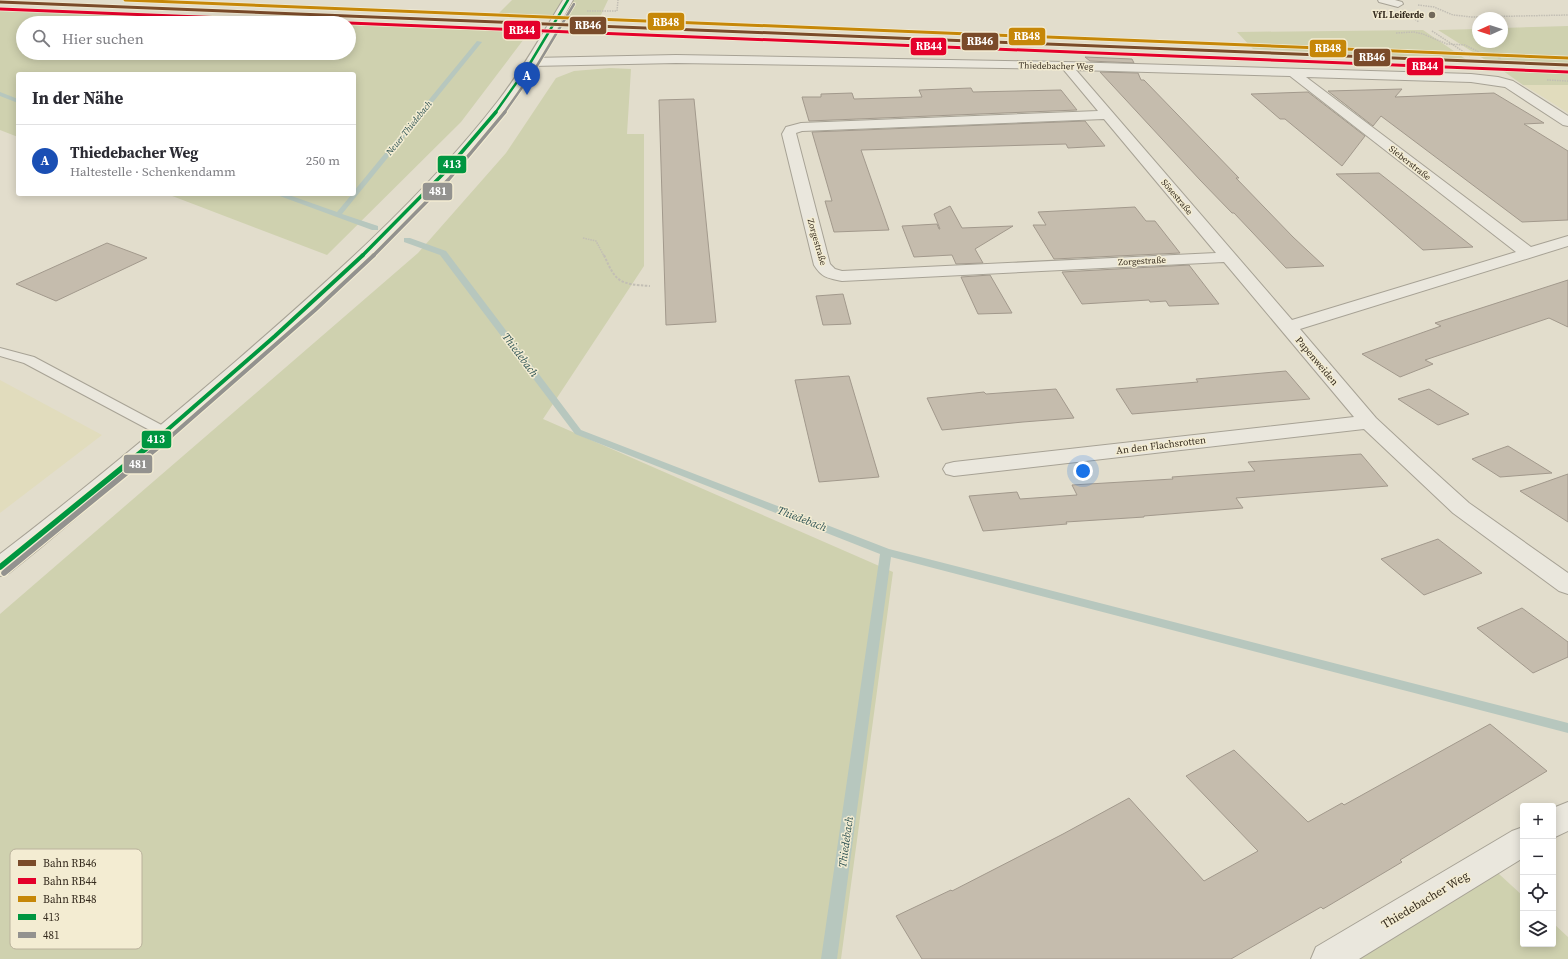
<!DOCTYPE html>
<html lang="de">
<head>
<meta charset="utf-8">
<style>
	body { margin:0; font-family:"Source Serif 4",serif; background:#f2f2f3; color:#2b2b33 }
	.controls { position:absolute; right:12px; bottom:12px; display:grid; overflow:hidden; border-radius:4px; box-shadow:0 2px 10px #0003 }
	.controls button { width:36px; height:36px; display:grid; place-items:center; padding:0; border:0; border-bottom:1px solid #e1e1e2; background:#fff; color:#2b2b33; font:20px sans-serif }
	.compass { position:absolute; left:1472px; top:12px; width:36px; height:36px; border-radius:50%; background:#fff; box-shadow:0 2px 10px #0003; rotate:267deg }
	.you { position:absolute; left:1083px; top:471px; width:14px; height:14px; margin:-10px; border:3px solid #fff; border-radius:50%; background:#1a73e8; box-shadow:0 0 0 6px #1a73e833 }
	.badge { display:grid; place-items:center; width:26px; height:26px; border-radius:50%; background:#7c3aed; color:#fff; font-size:13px; font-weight:700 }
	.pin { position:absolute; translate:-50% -33px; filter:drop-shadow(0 1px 2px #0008) }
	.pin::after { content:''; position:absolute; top:21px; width:14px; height:12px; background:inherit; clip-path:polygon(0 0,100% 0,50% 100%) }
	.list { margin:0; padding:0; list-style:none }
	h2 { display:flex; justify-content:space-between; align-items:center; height:52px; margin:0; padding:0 16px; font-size:17px }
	h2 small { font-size:13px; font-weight:400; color:#7c7c81 }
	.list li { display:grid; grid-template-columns:26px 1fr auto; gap:12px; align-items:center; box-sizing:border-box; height:72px; padding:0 16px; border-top:1px solid #e1e1e2 }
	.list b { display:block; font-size:15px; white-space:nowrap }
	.list p { margin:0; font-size:13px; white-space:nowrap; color:#7c7c81 }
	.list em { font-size:13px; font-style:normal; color:#7c7c81 }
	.icon { flex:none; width:22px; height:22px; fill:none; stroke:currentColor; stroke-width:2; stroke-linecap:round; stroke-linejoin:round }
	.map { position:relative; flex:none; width:1568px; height:959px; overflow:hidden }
	.search { position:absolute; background:#fff; box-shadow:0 2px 10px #0003; left:16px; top:16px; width:340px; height:44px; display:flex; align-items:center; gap:10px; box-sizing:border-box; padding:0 14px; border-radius:22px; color:#7c7c81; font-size:15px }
	.panel { position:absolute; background:#fff; box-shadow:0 2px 10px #0003; left:16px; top:72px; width:340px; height:124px; border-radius:4px }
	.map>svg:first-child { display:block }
	.farmland { fill:#e1dcbd }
	.green { fill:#cfd1af }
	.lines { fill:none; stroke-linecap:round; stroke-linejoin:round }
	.stream { fill:#b7c7be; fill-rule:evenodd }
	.building { fill:#c5bcad; stroke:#a2998c }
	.service-casing { stroke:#a7a295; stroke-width:2 }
	.minor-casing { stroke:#a7a295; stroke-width:2 }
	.tertiary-casing { stroke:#a7a295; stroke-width:2 }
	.path-far1 { stroke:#c2beb4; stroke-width:1.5; stroke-dasharray:1.5 1; stroke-linecap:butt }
	.path { stroke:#c2beb4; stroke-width:2; stroke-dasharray:2.5 1.5; stroke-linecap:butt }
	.service { fill:#eae7dd; fill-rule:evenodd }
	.minor { fill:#eae7dd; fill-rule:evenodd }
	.tertiary { fill:#eae7dd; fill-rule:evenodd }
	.bus-1-far3-casing { stroke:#f3ecd2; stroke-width:4 }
	.bus-1-far2-casing { stroke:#f3ecd2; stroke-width:5.5 }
	.bus-1-far1-casing { stroke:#f3ecd2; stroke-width:6 }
	.bus-1-casing { stroke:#f3ecd2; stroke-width:8 }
	.bus-2-far3-casing { stroke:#f3ecd2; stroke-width:4 }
	.bus-2-far2-casing { stroke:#f3ecd2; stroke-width:5.5 }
	.bus-2-far1-casing { stroke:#f3ecd2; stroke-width:6 }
	.bus-2-casing { stroke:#f3ecd2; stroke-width:8 }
	.bus-1-far3 { stroke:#009640; stroke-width:2.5 }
	.bus-1-far2 { stroke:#009640; stroke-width:3.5 }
	.bus-1-far1 { stroke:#009640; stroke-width:4 }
	.bus-1 { stroke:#009640; stroke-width:5.5 }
	.bus-2-far3 { stroke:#93928f; stroke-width:2.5 }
	.bus-2-far2 { stroke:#93928f; stroke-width:3.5 }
	.bus-2-far1 { stroke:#93928f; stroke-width:4 }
	.bus-2 { stroke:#93928f; stroke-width:5.5 }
	.rail-1-casing { stroke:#f3ecd2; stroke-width:4.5 }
	.rail-2-casing { stroke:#f3ecd2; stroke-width:4.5 }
	.rail-3-casing { stroke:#f3ecd2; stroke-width:4.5 }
	.rail-1 { stroke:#7a4b2a; stroke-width:3 }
	.rail-2 { stroke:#e4002b; stroke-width:3 }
	.rail-3 { stroke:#c68708; stroke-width:3 }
	.poi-dot { fill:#72695b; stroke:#f3ecd2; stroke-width:1.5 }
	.labels { text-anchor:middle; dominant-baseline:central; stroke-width:3; stroke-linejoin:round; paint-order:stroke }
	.far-poi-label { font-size:9px; font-weight:bold; fill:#352b1e; stroke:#f3ecd2; text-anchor:end }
	.far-street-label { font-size:9px; fill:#352b1e; stroke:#f3ecd2 }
	.far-water-label { font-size:9px; font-style:italic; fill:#2e5354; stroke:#f3ecd2 }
	.street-label { font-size:10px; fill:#352b1e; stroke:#f3ecd2 }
	.water-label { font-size:11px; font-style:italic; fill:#2e5354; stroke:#f3ecd2 }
	.near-street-label { font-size:12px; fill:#352b1e; stroke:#f3ecd2 }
	.key { fill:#f3ecd2; stroke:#bab29c; stroke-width:1 }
	.key-label { font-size:11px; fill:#352b1e }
	.line-badge { stroke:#f3ecd2; stroke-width:1.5 }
	.badge-label { font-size:11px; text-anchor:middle; font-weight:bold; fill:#fff }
</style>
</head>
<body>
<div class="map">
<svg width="1568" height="959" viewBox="0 0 1568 959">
	<rect width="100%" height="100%" fill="#e2ddcc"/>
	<path class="farmland" d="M 1523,85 L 1568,85 L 1568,113 L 1543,97 Z
		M 0,380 L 102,435 L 0,513 Z"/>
	<path class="green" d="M 512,0 L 608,0 L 600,17 L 497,15 Z
		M 0,10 L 327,23 L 23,23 L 23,53 L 349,53 L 349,24 L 530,31 L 461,122 L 327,255 L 167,194 L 354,194 L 354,74 L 18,74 L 18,137 L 0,130 Z
		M 1568,26 L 1568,64 L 1487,61 L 1438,30 L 1478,29 L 1478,42 L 1502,42 L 1502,28 Z
		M 1423,30 L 1467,60 L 1253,49 L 1237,32 Z
		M 610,68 L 631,69 L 627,134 L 644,134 L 644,266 L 543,419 L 893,572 L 841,959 L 0,959 L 0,614 L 418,253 L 506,153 L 556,78 L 574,71 Z
		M 1499,68 L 1568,70 L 1568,85 L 1523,85 Z
		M 1487,863 L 1523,896 L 1523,944 L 1553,944 L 1553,923 L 1568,937 L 1568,959 L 1328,959 Z"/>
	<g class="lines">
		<path class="stream" d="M 477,41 L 482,42 L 342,214 L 378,226 L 378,230 L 372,230 L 277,195 L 276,194 L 286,194 L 337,212 L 352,194 L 354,194 L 354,191 Z
			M 0,92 L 18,99 L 18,103 L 0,96 Z
			M 404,238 L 410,238 L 446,251 L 581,430 L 889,549 L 1568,723 L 1568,733 L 891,557 L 837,959 L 821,959 L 880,554 L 575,434 L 440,255 L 404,242 Z"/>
	</g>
	<path class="building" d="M 1085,57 L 1132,59 L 1134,63 L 1090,61 Z
		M 1100,72 L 1138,73 L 1141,80 L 1144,80 L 1239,178 L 1236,178 L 1293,237 L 1324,266 L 1286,268 L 1234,213 L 1232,213 L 1200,180 Z
		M 971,88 L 973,92 L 1061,90 L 1077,110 L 809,121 L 802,97 L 821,97 L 821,94 L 852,93 L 854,99 L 922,97 L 919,90 Z
		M 1402,89 L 1395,97 L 1494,93 L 1544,123 L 1524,124 L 1568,151 L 1568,220 L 1522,222 L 1381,116 L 1373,126 L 1328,91 Z
		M 1308,92 L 1365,136 L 1342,166 L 1285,119 L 1280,119 L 1251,94 Z
		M 694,99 L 716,322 L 666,325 L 659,100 Z
		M 1085,121 L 1105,146 L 1068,148 L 1066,144 L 861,150 L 889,230 L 834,232 L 825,201 L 832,201 L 812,132 Z
		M 1379,173 L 1473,247 L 1423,250 L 1336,174 Z
		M 950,206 L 962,228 L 1013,226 L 975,249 L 983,263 L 956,264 L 952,255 L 914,257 L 902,226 L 937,224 L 939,229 L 940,229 L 934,214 Z
		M 1135,207 L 1146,221 L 1155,221 L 1180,253 L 1054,259 L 1033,225 L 1046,225 L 1038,212 Z
		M 107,243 L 147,258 L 56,301 L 16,284 Z
		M 1189,265 L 1219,304 L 1169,306 L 1166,301 L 1150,302 L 1149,300 L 1082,304 L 1062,272 Z
		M 990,275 L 1012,313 L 978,314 L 961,277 Z
		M 1568,280 L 1568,327 L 1549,318 L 1425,360 L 1433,364 L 1400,377 L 1362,354 L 1441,326 L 1435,323 Z
		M 843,294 L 851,324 L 823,325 L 816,296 Z
		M 1286,371 L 1310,399 L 1132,414 L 1116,389 L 1198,382 L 1196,379 Z
		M 849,376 L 879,477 L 819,482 L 795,380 Z
		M 1056,389 L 1074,418 L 1023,422 L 942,430 L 927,398 L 984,392 L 986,394 Z
		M 1429,389 L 1469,414 L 1438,425 L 1398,399 Z
		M 1508,446 L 1552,473 L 1500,477 L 1472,459 Z
		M 1361,454 L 1388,486 L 1236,498 L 1243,508 L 1144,516 L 1144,517 L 1066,522 L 1067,524 L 983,531 L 969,496 L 1017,492 L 1020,499 L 1077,495 L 1072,485 L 1173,479 L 1172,477 L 1255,471 L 1248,462 Z
		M 1568,474 L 1568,522 L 1520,491 Z
		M 1438,539 L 1482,573 L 1424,595 L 1381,559 Z
		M 1522,608 L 1568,642 L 1568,657 L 1533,673 L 1477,628 Z
		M 1490,724 L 1547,771 L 1400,860 L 1402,862 L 1323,909 L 1321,907 L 1231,959 L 922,959 L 896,916 L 951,890 L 952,891 L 1063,834 L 1129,798 L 1204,881 L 1258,851 L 1186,776 L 1234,750 L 1308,822 L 1342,803 L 1344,805 Z"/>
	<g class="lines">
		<defs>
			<path id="service" d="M 0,348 L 34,357 L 169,429 L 172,432 L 169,435 L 164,437 L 159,435 L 24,363 L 0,356 Z"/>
			<path id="minor" d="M 1378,0 L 1395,0 L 1402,2 L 1403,4 L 1398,7 L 1379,2 Z
				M 676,55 L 1066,62 L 1471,74 L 1498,77 L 1513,81 L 1568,116 L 1568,126 L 1563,125 L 1505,87 L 1471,82 L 1306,77 L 1531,247 L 1568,236 L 1568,246 L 1300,329 L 1376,418 L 1418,457 L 1469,503 L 1568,573 L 1568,594 L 1559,591 L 1453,513 L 1364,429 L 954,476 L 946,474 L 943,469 L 946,464 L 954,462 L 1354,417 L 1224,262 L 842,281 C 828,278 822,278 814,265 L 782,134 L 786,127 L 801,123 L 1098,111 L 1063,69 L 676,63 L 532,66 L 528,65 L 526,62 L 528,59 L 532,58 ZM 1076,70 L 1290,76 L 1516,252 L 1292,320 ZM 1104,119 L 1216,253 L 842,271 L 835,269 L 830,264 L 796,133 L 802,131 Z
				M 1568,802 L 1568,831 L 1553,838 L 1553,808 Z
				M 1523,827 L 1523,858 L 1359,959 L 1311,959 L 1316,947 L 1512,831 Z"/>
			<path id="tertiary" d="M 563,0 L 573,0 L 544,52 L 508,105 L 477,145 L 407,222 L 332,294 L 165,443 L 40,548 L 9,573 L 0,576 L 0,554 C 80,493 158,428 235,362 C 328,281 422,199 498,101 C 523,69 542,34 563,0 Z"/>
		</defs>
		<use href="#service" class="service-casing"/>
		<use href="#minor" class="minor-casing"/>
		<use href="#tertiary" class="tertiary-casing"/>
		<path class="path-far1" d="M 1418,5 L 1434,7 L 1453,15 L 1472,17 L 1568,15
			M 587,11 L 617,11 L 618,0
			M 1413,18 L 1419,22
			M 1432,31 L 1470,56
			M 1396,33 L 1414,32 L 1423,34 L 1447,44 L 1465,45 L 1487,56
			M 1493,53 L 1500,58 L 1498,58
			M 1547,80 L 1568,81
			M 583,238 L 596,241 L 604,256"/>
		<path class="path" d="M 604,255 C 616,283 620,284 650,286"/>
		<use href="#service" class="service"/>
		<use href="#minor" class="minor"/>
		<use href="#tertiary" class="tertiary"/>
		<defs>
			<path id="bus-1-far3" d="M 495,113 L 529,65 L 568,0"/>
			<path id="bus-1-far2" d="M 362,256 L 443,174 L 496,112"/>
			<path id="bus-1-far1" d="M 158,438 L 275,336 L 363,255"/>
			<path id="bus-1" d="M 0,567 L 160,437"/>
			<path id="bus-2-far3" d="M 504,113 L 535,69 L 574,4"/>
			<path id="bus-2-far2" d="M 373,256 L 449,179 L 505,112"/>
			<path id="bus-2-far1" d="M 169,438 L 315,310 L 374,255"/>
			<path id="bus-2" d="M 4,573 L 170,437"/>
		</defs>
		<use href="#bus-1-far3" class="bus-1-far3-casing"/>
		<use href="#bus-1-far2" class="bus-1-far2-casing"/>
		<use href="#bus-1-far1" class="bus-1-far1-casing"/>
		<use href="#bus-1" class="bus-1-casing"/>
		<use href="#bus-2-far3" class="bus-2-far3-casing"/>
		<use href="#bus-2-far2" class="bus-2-far2-casing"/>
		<use href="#bus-2-far1" class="bus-2-far1-casing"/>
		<use href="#bus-2" class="bus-2-casing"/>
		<use href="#bus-1-far3" class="bus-1-far3"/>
		<use href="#bus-1-far2" class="bus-1-far2"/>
		<use href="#bus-1-far1" class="bus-1-far1"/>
		<use href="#bus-1" class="bus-1"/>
		<use href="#bus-2-far3" class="bus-2-far3"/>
		<use href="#bus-2-far2" class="bus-2-far2"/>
		<use href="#bus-2-far1" class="bus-2-far1"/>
		<use href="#bus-2" class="bus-2"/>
		<defs>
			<path id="rail-1" d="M 0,2 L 1568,65"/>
			<path id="rail-2" d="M 0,9 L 348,23
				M 349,23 L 1568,72"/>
			<path id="rail-3" d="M 125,0 L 1568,58"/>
		</defs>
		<use href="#rail-1" class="rail-1-casing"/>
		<use href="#rail-2" class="rail-2-casing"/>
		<use href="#rail-3" class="rail-3-casing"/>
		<use href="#rail-1" class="rail-1"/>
		<use href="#rail-2" class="rail-2"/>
		<use href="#rail-3" class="rail-3"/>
	</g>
	<circle class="poi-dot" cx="1432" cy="15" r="4"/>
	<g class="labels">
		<g class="far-poi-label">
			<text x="1424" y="15">VfL Leiferde</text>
		</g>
		<g class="far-street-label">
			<text transform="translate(1056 66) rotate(1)">Thiedebacher Weg</text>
			<text transform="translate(1410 163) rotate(38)">Sieberstraße</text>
			<text transform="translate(1177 197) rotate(50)">Sösestraße</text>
			<text transform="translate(817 242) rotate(74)">Zorgestraße</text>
			<text transform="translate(1142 261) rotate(-3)">Zorgestraße</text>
		</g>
		<g class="far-water-label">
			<text transform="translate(409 128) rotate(-51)">Neuer Thiedebach</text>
		</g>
		<g class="street-label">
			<text transform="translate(1317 361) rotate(50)">Papenweiden</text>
			<text transform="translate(1161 445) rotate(-7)">An den Flachsrotten</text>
		</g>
		<g class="water-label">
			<text transform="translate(520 355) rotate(53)">Thiedebach</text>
			<text transform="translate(802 519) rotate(21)">Thiedebach</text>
			<text transform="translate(846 842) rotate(-82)">Thiedebach</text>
		</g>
		<g class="near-street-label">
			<text transform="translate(1425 900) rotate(-31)">Thiedebacher Weg</text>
		</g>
	</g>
	<rect x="10" y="849" width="132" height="100" rx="6" class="key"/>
	<rect x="18" y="860" width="18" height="6" fill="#7a4b2a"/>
	<rect x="18" y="878" width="18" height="6" fill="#e4002b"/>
	<rect x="18" y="896" width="18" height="6" fill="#c68708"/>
	<rect x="18" y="914" width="18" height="6" fill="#009640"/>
	<rect x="18" y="932" width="18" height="6" fill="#93928f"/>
	<g class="key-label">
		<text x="43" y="867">Bahn RB46</text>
		<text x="43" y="885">Bahn RB44</text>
		<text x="43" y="903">Bahn RB48</text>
		<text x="43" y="921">413</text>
		<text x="43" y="939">481</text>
	</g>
	<g class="line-badge">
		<rect x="647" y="12" width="38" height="19" rx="4" fill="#c68708"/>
		<rect x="569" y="16" width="38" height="19" rx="4" fill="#7a4b2a"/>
		<rect x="503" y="20" width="38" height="20" rx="4" fill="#e4002b"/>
		<rect x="1008" y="27" width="38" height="19" rx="4" fill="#c68708"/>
		<rect x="961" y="32" width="38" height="19" rx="4" fill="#7a4b2a"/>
		<rect x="910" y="37" width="37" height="19" rx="4" fill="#e4002b"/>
		<rect x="1309" y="39" width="38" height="19" rx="4" fill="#c68708"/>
		<rect x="1353" y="48" width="38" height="19" rx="4" fill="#7a4b2a"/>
		<rect x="1406" y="57" width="38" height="19" rx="4" fill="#e4002b"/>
		<rect x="437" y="155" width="30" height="19" rx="4" fill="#009640"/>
		<rect x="422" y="182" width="31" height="19" rx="4" fill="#93928f"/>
		<rect x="141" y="430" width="31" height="19" rx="4" fill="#009640"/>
		<rect x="123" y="454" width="30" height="20" rx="4" fill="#93928f"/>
	</g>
	<g class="badge-label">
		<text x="666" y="26">RB48</text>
		<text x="588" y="29">RB46</text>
		<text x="522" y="34">RB44</text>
		<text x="1027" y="40">RB48</text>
		<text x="980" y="45">RB46</text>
		<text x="929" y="50">RB44</text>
		<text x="1328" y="52">RB48</text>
		<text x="1372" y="61">RB46</text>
		<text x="1425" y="70">RB44</text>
		<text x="452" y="168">413</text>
		<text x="438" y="195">481</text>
		<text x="156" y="443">413</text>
		<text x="138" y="468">481</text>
	</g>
</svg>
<div class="controls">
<button>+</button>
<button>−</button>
<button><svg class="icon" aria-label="locate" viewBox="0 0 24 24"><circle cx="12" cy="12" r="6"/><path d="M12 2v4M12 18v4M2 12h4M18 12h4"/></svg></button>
<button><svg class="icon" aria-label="layers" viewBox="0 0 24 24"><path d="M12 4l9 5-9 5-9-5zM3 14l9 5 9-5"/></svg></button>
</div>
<svg class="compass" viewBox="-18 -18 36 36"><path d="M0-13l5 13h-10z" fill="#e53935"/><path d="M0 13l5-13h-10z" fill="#7c7c81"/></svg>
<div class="you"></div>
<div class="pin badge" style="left:527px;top:95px;background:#1a4fb4">A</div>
<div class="search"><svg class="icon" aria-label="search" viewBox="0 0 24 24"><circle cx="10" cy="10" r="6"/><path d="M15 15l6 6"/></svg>Hier suchen</div>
<section class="panel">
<h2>In der Nähe<small></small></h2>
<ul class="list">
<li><span class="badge" style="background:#1a4fb4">A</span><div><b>Thiedebacher Weg</b><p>Haltestelle · Schenkendamm</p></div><em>250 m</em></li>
</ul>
</section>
</div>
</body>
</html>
